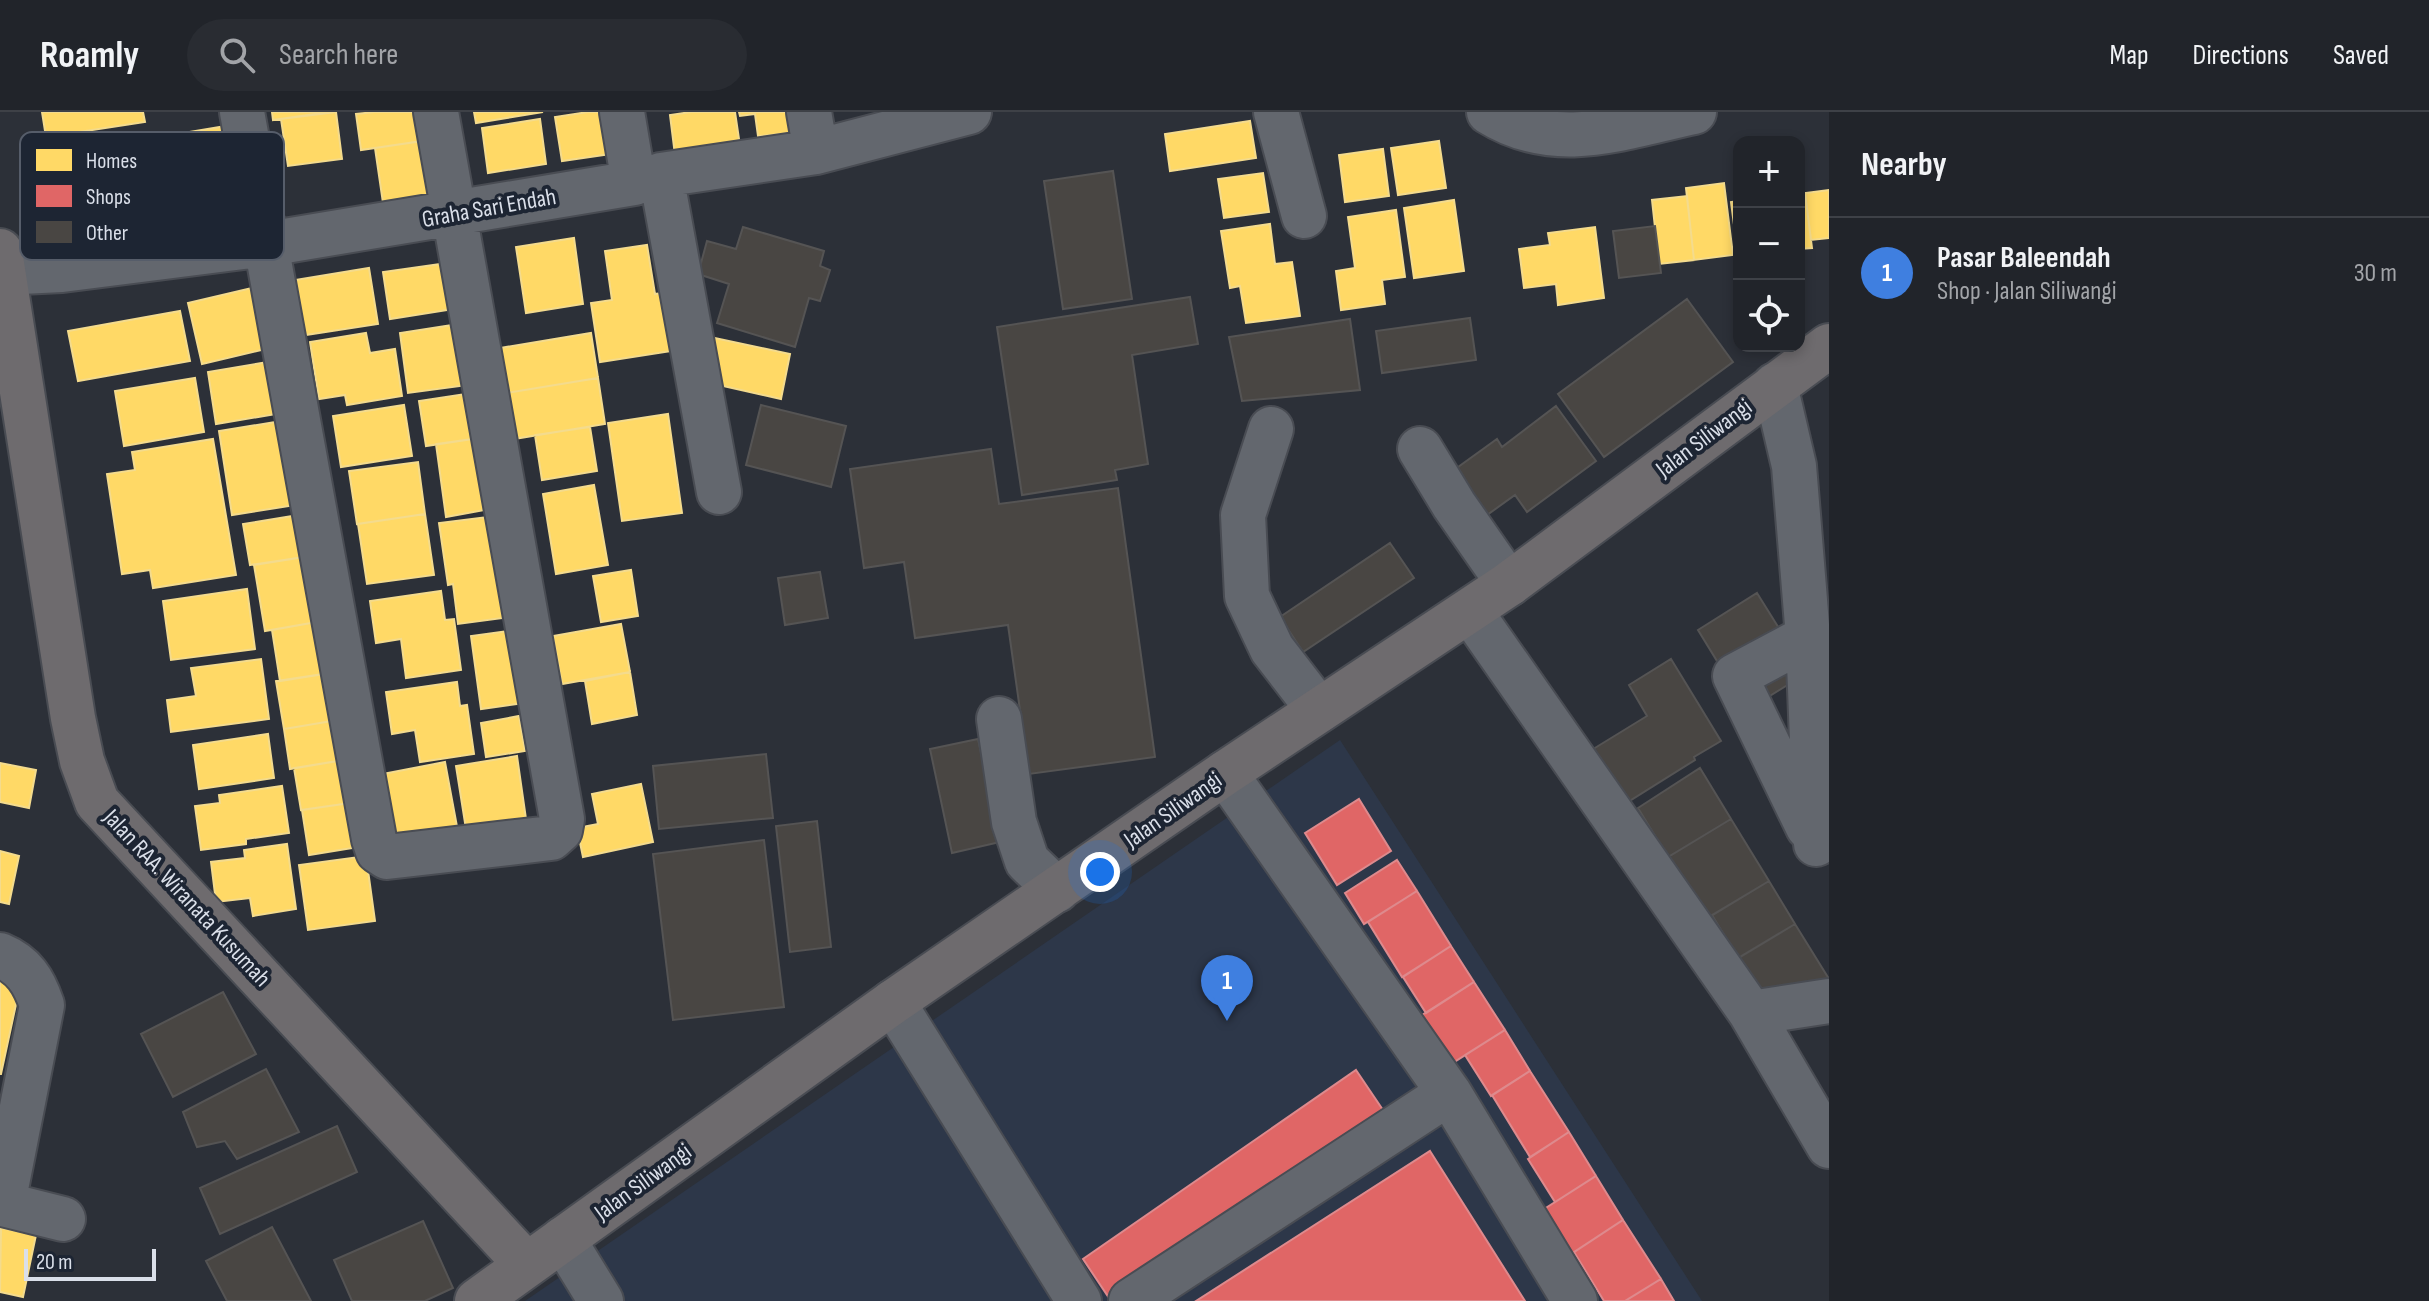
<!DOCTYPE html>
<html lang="en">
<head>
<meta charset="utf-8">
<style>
	body { margin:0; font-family:"Sofia Sans Condensed",sans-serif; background:#292c32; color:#f1f3f6 }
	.controls { position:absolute; right:24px; top:24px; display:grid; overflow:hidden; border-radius:16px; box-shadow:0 4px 12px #0003 }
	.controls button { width:72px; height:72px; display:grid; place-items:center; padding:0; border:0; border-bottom:2px solid #3e4147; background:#21242a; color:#f1f3f6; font:40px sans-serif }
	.scale { position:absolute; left:24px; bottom:20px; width:132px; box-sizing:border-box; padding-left:8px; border:4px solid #dadfe9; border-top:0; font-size:22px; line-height:28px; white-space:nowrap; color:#dadfe9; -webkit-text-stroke:6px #1d2533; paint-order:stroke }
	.you { position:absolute; left:1100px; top:760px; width:28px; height:28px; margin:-20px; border:6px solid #fff; border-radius:50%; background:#1a73e8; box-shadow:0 0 0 12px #1a73e833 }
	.badge { display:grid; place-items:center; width:52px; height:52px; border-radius:50%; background:#9da2ab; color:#fff; font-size:26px; font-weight:700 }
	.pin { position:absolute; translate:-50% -66px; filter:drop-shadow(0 2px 4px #0008) }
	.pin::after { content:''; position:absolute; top:42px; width:28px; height:24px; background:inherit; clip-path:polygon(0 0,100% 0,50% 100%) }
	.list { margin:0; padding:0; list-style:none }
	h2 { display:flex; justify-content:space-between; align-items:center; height:104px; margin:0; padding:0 32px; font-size:34px }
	h2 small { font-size:26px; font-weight:400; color:#a2a4a8 }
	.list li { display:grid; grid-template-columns:52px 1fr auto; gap:24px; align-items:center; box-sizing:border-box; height:112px; padding:0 32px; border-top:2px solid #3e4147 }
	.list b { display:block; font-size:30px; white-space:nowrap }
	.list p { margin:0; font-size:26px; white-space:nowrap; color:#a2a4a8 }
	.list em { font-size:26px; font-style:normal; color:#a2a4a8 }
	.icon { flex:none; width:44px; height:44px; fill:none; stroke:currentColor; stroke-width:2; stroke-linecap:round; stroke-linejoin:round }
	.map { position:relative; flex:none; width:1829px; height:1189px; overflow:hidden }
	header { display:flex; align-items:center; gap:48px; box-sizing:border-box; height:112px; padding:0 40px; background:#21242a; border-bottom:2px solid #3e4147 }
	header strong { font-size:38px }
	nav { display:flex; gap:44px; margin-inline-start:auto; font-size:28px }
	.search { width:560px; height:72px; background:#292c32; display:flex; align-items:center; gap:20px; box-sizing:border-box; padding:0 28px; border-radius:44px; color:#a2a4a8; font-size:30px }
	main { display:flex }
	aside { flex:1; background:#21242a }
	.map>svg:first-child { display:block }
	.built { fill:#2d3749 }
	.homes { fill:#ffd966; stroke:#f4db8d; stroke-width:2 }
	.shops { fill:#e06666; stroke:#de8a8d; stroke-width:2 }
	.building { fill:#494643; stroke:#555454; stroke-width:2 }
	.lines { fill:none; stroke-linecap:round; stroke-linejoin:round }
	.minor-casing { stroke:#494c53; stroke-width:48 }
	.major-casing { stroke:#494c53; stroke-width:48 }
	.minor { stroke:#63676e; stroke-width:44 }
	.major { stroke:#6e6b6e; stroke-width:44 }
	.labels { text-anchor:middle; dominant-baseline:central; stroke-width:8; stroke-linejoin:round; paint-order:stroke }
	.street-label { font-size:24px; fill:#dadfe9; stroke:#1d2533 }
	.key { fill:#1d2533; stroke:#565d6a; stroke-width:2 }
	.key-label { font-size:22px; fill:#dadfe9 }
</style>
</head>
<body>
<header>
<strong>Roamly</strong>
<div class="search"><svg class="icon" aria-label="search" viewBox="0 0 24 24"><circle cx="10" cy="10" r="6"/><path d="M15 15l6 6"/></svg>Search here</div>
<nav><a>Map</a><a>Directions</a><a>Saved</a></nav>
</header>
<main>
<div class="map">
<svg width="1829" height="1189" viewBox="0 0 1829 1189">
	<rect width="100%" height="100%" fill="#2c3038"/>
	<path class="built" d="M 1340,628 L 1702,1189 L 525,1189 Z"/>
	<path class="homes" d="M 42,0 L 143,0 L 145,10 L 46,25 Z
		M 272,0 L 329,0 L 273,8 Z
		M 336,0 L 342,47 L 288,54 L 281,7 Z
		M 374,0 L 427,0 L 422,29 L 361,38 L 356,2 Z
		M 474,0 L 543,0 L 476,11 Z
		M 588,0 L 619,0 L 625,40 L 562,49 L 555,5 Z
		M 691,0 L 735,0 L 740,34 L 675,43 L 670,3 Z
		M 739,0 L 800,0 L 802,20 L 758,24 L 755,2 L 740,4 Z
		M 540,7 L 546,52 L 488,61 L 482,16 Z
		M 1250,9 L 1256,46 L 1170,59 L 1165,22 Z
		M 238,12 L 247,68 L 191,77 L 183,21 Z
		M 422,29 L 430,85 L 383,91 L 375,36 Z
		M 1439,29 L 1446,76 L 1398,83 L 1391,36 Z
		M 1383,37 L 1389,84 L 1345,90 L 1339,43 Z
		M 1263,61 L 1269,100 L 1224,106 L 1218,67 Z
		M 1724,71 L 1733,143 L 1694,148 L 1686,76 Z
		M 1829,78 L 1829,126 L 1811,128 L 1805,81 Z
		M 1799,81 L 1805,81 L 1812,136 L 1799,137 Z
		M 1687,84 L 1694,148 L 1659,152 L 1652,88 Z
		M 1454,88 L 1464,159 L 1414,166 L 1404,96 Z
		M 1739,89 L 1739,143 L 1738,143 L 1731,90 Z
		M 1396,98 L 1405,165 L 1382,168 L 1385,192 L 1341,198 L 1336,159 L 1355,156 L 1348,105 Z
		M 1270,112 L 1275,152 L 1292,150 L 1300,204 L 1246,211 L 1240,174 L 1230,176 L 1221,119 Z
		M 1595,115 L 1604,186 L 1558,193 L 1556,172 L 1524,176 L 1519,137 L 1550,133 L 1548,121 Z
		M 574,126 L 583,192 L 526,201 L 516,135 Z
		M 647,133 L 655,182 L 669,180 L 678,238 L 600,250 L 591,191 L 612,188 L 605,139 Z
		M 448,151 L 454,197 L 390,207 L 383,160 Z
		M 369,156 L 378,212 L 299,224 L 289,169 Z
		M 256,175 L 270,236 L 202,252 L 188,191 Z
		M 180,199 L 190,249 L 78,269 L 68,219 Z
		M 459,212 L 468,273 L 408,281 L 400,221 Z
		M 366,221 L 370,241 L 395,237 L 402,284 L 347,293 L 345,283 L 319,287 L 310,230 Z
		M 591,221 L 598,266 L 507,281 L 500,236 Z
		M 710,225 L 790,242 L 781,287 L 701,269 Z
		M 280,248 L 288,300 L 216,312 L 208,260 Z
		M 195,266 L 204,320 L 124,334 L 115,279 Z
		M 598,266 L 605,312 L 514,327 L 507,281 Z
		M 473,281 L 480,326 L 426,334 L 419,289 Z
		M 404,293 L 412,344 L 341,355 L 333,304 Z
		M 668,302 L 682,401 L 622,409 L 608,311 Z
		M 294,307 L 308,391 L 232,403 L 219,319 Z
		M 590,315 L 597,359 L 542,368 L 535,323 Z
		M 480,326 L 490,397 L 446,405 L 436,332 Z
		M 213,327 L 236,463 L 153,476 L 150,458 L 122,462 L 107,362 L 135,358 L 132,340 Z
		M 418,350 L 425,402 L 357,412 L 349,359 Z
		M 594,373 L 608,453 L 556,462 L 543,382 Z
		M 311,401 L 317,443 L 250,453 L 243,412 Z
		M 425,402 L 434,463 L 367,472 L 358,412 Z
		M 487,405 L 494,452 L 510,449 L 518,504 L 458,512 L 453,472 L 448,473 L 439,411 Z
		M 317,443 L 328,508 L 265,519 L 254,453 Z
		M 631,458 L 638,504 L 601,510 L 593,464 Z
		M 247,477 L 255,537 L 171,548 L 163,489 Z
		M 441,479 L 445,508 L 454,507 L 461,558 L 406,566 L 401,527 L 376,531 L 370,489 Z
		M 328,508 L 337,560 L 280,569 L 272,518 Z
		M 621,512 L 630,560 L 562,572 L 553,524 Z
		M 515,518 L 525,591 L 481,597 L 471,524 Z
		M 261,547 L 269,607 L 171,620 L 167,588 L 196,584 L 191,556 Z
		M 337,560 L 344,607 L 284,617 L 276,569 Z
		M 630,560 L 637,603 L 592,612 L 585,569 Z
		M 457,570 L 460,594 L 467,593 L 474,642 L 420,650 L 415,618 L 392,622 L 386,580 Z
		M 519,604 L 525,639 L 486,645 L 481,611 Z
		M 344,607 L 350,647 L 290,657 L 284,617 Z
		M 268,622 L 274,666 L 199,677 L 193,633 Z
		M 517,644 L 526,707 L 466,717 L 456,654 Z
		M 350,647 L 357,690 L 301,698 L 294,656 Z
		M 445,650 L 458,720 L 385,733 L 372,664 Z
		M 0,651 L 36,658 L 29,696 L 0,690 Z
		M 641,672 L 653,730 L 583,745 L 577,716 L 598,712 L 592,682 Z
		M 282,674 L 289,721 L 246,727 L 246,732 L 201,738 L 195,694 L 220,691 L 219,683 Z
		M 357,690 L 365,734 L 309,743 L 302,698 Z
		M 287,732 L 296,797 L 253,804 L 250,786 L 216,790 L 211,750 L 245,746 L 244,738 Z
		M 0,739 L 19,744 L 9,792 L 0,790 Z
		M 366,744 L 375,809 L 308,818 L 299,753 Z
		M 0,869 L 20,874 L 1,962 L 0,962 Z
		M 1,1116 L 36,1123 L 23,1185 L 0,1180 Z"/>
	<path class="shops" d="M 1359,687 L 1391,739 L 1337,773 L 1305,721 Z
		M 1397,748 L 1417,779 L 1364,812 L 1345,781 Z
		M 1417,779 L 1451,834 L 1402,865 L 1368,810 Z
		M 1451,834 L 1474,870 L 1426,901 L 1403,865 Z
		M 1474,870 L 1505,918 L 1451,952 L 1422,903 Z
		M 1505,918 L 1530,959 L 1491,984 L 1465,943 Z
		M 1356,958 L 1385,1001 L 1111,1189 L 1083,1147 Z
		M 1530,959 L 1569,1020 L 1530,1045 L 1492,983 Z
		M 1569,1020 L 1596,1064 L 1555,1090 L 1528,1047 Z
		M 1430,1039 L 1525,1189 L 1196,1189 Z
		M 1596,1064 L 1623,1108 L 1568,1144 L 1541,1099 Z
		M 1623,1108 L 1661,1167 L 1625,1189 L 1604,1189 L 1574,1140 Z
		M 1661,1167 L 1674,1189 L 1625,1189 Z"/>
	<path class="building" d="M 1113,59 L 1132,187 L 1063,197 L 1044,69 Z
		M 1655,114 L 1661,161 L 1619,166 L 1613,119 Z
		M 743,115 L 824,139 L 820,154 L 830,158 L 820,189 L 809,186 L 795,235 L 717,211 L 729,172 L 698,162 L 707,129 L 736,137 Z
		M 1190,185 L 1198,232 L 1132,243 L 1148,352 L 1115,358 L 1117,368 L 1022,383 L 997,215 Z
		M 1687,187 L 1733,250 L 1604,345 L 1558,282 Z
		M 1470,206 L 1476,248 L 1382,261 L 1376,219 Z
		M 1350,207 L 1360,278 L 1242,289 L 1229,225 Z
		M 761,293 L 846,314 L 831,375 L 746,353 Z
		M 1556,294 L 1596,349 L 1527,400 L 1515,383 L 1487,403 L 1454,358 L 1497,327 L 1502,335 Z
		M 991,337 L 999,392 L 1118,376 L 1155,645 L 1029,662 L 1008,513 L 915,526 L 904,450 L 864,456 L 850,357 Z
		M 1390,431 L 1414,466 L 1303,540 L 1280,505 Z
		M 820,460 L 828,506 L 785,513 L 778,466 Z
		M 1757,481 L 1807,561 L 1747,598 L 1698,518 Z
		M 1671,547 L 1721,629 L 1694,645 L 1695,648 L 1623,693 L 1590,639 L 1647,604 L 1629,573 Z
		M 978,627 L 1000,730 L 952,741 L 930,637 Z
		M 766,642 L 773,706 L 659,717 L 653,654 Z
		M 1700,656 L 1731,707 L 1668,745 L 1638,696 Z
		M 1731,707 L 1769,769 L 1703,809 L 1665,747 Z
		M 817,709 L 831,835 L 790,840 L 776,714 Z
		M 764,728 L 784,895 L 673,908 L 653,742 Z
		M 1769,769 L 1795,812 L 1738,846 L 1712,803 Z
		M 1795,812 L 1829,867 L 1829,878 L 1776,911 L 1737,847 Z
		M 223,880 L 256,942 L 173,985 L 141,922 Z
		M 266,957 L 299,1020 L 237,1047 L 225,1029 L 197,1035 L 183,1000 Z
		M 337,1014 L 357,1060 L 220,1122 L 200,1076 Z
		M 423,1109 L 453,1176 L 425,1189 L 352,1189 L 334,1148 Z
		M 272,1115 L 311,1189 L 227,1189 L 206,1149 Z"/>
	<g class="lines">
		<defs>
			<path id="minor" d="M 242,0 L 374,727 L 378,739 L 387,745 L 551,726 L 560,718 L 562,707 L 436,0
				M 622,0 L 634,71
				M 809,0 L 816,40
				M 1276,0 L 1304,104
				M 1489,0 C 1556,42 1623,15 1694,0
				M 661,63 L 719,380
				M 0,161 L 62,158 L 267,132 L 634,71 L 661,63 L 816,40 L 969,0
				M 1775,273 L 1794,354 L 1808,525 L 1816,732
				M 1271,317 L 1243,403 L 1247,484 L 1272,537 L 1319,598
				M 1420,337 L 1454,393 L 1509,472
				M 1470,499 L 1751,901 L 1829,1034
				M 999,607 L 1014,710 L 1027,749 L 1057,778
				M 1225,661 L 1449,981 L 1575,1189
				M 1808,715 L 1735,564 L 1808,525
				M 0,843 C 24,853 34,869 42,893 L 3,1092 L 63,1107
				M 893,890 L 1079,1189
				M 1751,901 L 1829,889
				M 563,1127 L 601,1189
				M 1131,1189 L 1449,981"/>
			<path id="major" d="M 0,139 L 73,606 L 82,649 L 97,690 L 527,1153
				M 477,1189 L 893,890 L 1225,661 L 1509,472 L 1829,234"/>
		</defs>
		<use href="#minor" class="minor-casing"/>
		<use href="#major" class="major-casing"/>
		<use href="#minor" class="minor"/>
		<use href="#major" class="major"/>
	</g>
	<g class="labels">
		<g class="street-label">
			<text transform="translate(489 96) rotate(-10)">Graha Sari Endah</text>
			<text transform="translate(1704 326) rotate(-37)">Jalan Siliwangi</text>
			<text transform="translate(1173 698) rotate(-35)">Jalan Siliwangi</text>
			<text transform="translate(187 786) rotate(47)">Jalan RAA. Wiranata Kusumah</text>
			<text transform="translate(643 1070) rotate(-36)">Jalan Siliwangi</text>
		</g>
	</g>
	<rect x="20" y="20" width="264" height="128" rx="12" class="key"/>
	<rect x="36" y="37" width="36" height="22" fill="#ffd966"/>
	<rect x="36" y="73" width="36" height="22" fill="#e06666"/>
	<rect x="36" y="109" width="36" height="22" fill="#494643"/>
	<g class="key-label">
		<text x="86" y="56">Homes</text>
		<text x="86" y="92">Shops</text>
		<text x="86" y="128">Other</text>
	</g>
</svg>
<div class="controls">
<button>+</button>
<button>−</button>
<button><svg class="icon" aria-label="locate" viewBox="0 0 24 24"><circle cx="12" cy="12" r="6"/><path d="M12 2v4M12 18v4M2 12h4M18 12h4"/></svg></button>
</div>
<div class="scale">20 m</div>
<div class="you"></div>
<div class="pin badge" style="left:1227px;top:909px;background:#3f7fe0">1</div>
</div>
<aside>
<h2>Nearby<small></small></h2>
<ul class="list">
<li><span class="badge" style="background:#3f7fe0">1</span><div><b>Pasar Baleendah</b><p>Shop · Jalan Siliwangi</p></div><em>30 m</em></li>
</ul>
</aside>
</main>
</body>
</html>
